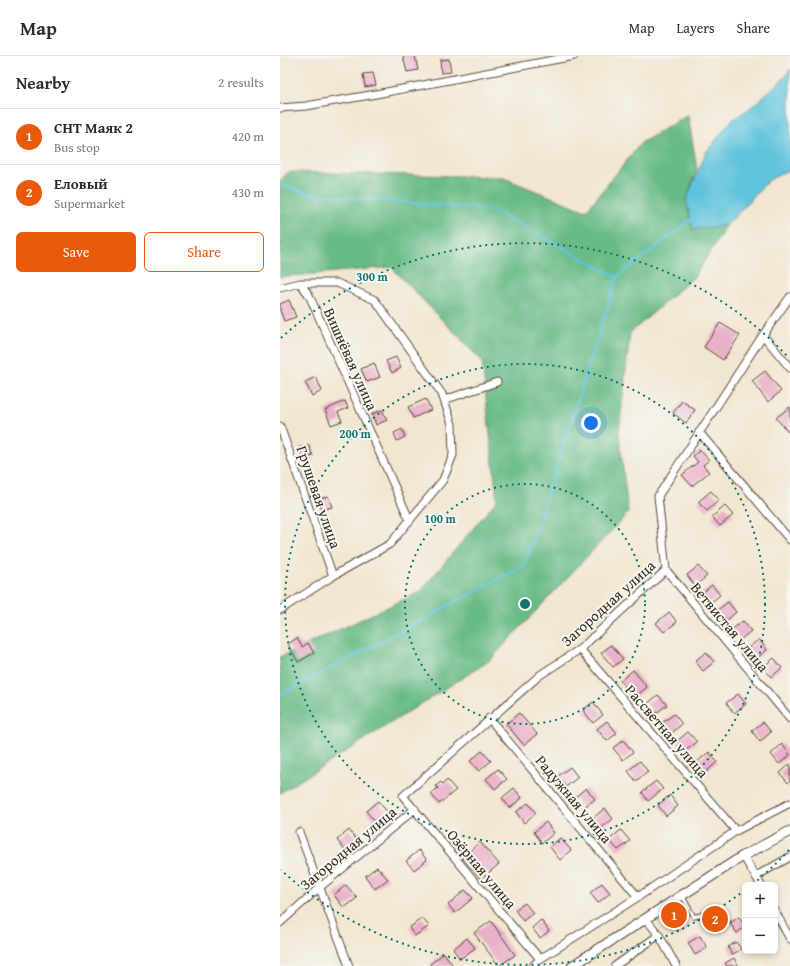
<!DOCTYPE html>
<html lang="en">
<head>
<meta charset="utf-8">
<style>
	body { margin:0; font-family:"Gentium Book Plus",serif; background:#f2f2f3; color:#2b2b33 }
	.controls { position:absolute; right:12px; bottom:12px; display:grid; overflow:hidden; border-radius:6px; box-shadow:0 2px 6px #0003 }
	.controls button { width:36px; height:36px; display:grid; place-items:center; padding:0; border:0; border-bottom:1px solid #e1e1e2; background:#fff; color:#2b2b33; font:20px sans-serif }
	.you { position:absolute; left:311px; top:367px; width:14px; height:14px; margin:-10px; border:3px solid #fff; border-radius:50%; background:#1a73e8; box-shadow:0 0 0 6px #1a73e833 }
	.badge { display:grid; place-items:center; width:26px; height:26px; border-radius:50%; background:#ea580c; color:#fff; font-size:13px; font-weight:700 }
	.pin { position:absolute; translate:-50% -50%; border:2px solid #fff; box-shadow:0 1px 4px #0006 }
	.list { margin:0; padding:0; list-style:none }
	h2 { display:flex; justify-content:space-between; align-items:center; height:52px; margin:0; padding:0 16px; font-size:17px }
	h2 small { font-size:13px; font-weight:400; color:#7c7c81 }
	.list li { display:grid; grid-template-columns:26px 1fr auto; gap:12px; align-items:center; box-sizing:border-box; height:56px; padding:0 16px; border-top:1px solid #e1e1e2 }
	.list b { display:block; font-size:15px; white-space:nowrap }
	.list p { margin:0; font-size:13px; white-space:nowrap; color:#7c7c81 }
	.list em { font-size:13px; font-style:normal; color:#7c7c81 }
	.actions { display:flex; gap:8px; padding:12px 16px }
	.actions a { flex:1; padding:9px 0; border:1px solid #ea580c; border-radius:6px; text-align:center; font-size:14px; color:#ea580c }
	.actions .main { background:#ea580c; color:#fff }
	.map { position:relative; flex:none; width:510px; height:910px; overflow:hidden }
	header { display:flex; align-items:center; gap:24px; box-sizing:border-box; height:56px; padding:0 20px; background:#fff; border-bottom:1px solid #e1e1e2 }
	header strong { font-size:19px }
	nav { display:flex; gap:22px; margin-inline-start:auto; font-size:14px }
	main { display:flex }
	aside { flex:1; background:#fff }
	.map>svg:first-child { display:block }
	.forest { fill:#69bb86; stroke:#527252 }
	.water { fill:#5fc3dc; stroke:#4d767d }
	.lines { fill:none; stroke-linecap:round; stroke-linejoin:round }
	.stream { stroke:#5fc3dc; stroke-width:2.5 }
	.building { fill:#eab0c9 }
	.service-casing { stroke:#564639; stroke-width:5.5 }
	.minor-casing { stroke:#564639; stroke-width:9 }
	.tertiary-casing { stroke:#564639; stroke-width:11 }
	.service { stroke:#fff; stroke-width:3.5 }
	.minor { stroke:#fff; stroke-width:7 }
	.tertiary { stroke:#fff; stroke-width:9 }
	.ring { fill:none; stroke:#0f766e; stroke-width:2; stroke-dasharray:2 4 }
	.labels { text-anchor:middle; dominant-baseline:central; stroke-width:4; stroke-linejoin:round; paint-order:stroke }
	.street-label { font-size:15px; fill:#3b2a1e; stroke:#f6f6f2 }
	.centre { fill:#0f766e; stroke:#f6f6f2; stroke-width:2 }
	.ring-label { font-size:12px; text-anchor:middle; font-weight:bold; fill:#0f766e; stroke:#f6f6f2; stroke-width:4; stroke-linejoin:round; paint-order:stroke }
</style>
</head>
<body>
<header>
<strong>Map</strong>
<nav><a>Map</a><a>Layers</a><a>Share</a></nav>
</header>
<main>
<aside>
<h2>Nearby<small>2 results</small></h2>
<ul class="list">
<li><span class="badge">1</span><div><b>СНТ Маяк 2</b><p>Bus stop</p></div><em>420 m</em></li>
<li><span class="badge">2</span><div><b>Еловый</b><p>Supermarket</p></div><em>430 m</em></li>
</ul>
<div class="actions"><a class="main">Save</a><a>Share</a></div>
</aside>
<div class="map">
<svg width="510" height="910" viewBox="0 0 510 910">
	<rect width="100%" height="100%" fill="#f6f6f2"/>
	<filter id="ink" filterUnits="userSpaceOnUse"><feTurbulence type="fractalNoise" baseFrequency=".025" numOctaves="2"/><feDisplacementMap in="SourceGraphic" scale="8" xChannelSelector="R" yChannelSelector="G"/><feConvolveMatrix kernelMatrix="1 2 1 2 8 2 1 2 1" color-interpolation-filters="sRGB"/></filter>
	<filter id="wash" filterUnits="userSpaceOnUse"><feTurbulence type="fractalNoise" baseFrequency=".012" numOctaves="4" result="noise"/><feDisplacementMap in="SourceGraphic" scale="16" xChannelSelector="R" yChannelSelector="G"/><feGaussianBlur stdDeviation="0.9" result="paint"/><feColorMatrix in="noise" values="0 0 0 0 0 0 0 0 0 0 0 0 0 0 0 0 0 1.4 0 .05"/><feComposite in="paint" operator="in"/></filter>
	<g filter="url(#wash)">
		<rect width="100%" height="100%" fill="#f2e6d0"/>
		<path class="forest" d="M 408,59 L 417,113 L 406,144 L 413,174 L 447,169 L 415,220 L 350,277 L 339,377 L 348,457 L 209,605 L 0,737 L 0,601 L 140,536 L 217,444 L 202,305 L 111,211 L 0,221 L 0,125 L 8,116 L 221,121 L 306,155 L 361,87 Z"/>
		<path class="water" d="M 510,13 L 510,113 L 489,124 L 447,169 L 413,174 L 406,144 L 426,96 L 452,64 L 470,52 L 506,20 Z"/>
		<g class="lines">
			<path class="stream" d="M 0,129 L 31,138 L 214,154 L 337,221
				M 0,639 L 245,509 L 337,221 L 413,162"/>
		</g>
		<g id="blocks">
			<path class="building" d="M 123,0 L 135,0 L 138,14 L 127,16 Z
				M 169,3 L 171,16 L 161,17 L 160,4 Z
				M 93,17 L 96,29 L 85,31 L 83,18 Z
				M 9,244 L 16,261 L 4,265 L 0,254 L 0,248 Z
				M 440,267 L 460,279 L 443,304 L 424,291 Z
				M 116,301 L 121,312 L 112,317 L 106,305 Z
				M 94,307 L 100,321 L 87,326 L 81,313 Z
				M 485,315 L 501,335 L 488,346 L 472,325 Z
				M 36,321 L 42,335 L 32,340 L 25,326 Z
				M 146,343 L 151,354 L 133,362 L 128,351 Z
				M 65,345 L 68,352 L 58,356 L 62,365 L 51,369 L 45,354 Z
				M 402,345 L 415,354 L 406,367 L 393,357 Z
				M 510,351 L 510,374 L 508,376 L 496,362 Z
				M 102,354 L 107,364 L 96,369 L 92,358 Z
				M 122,373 L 125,381 L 117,385 L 114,377 Z
				M 29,389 L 33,400 L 22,403 L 19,392 Z
				M 420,394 L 429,404 L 423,409 L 429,416 L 412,430 L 402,419 L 418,406 L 413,400 Z
				M 431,435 L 439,444 L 427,455 L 418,446 Z
				M 48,440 L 52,451 L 41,454 L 38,443 Z
				M 445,450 L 453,459 L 440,470 L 432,461 Z
				M 418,510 L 427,520 L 415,530 L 407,519 Z
				M 432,529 L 440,539 L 429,548 L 421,538 Z
				M 448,546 L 456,556 L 445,566 L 436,555 Z
				M 389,556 L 397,566 L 384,576 L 376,567 Z
				M 463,565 L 471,575 L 460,584 L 451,574 Z
				M 17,582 L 22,591 L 28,587 L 34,597 L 18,606 L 8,588 Z
				M 479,583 L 487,594 L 476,603 L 467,593 Z
				M 331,589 L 343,603 L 333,611 L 321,597 Z
				M 426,596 L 434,606 L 423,615 L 415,605 Z
				M 494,602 L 502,612 L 491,621 L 483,611 Z
				M 353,614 L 367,631 L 354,642 L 340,625 Z
				M 458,638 L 466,648 L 454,657 L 446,647 Z
				M 378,639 L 387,649 L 375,658 L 367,648 Z
				M 313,646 L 323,659 L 313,667 L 303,654 Z
				M 239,657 L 257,678 L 244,689 L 226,668 Z
				M 394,658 L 402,668 L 391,678 L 382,667 Z
				M 327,665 L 337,677 L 327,685 L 317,673 Z
				M 483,666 L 491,676 L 480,686 L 472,675 Z
				M 408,676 L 417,686 L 405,695 L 397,685 Z
				M 343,684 L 353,696 L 343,704 L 333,692 Z
				M 502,688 L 510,699 L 499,708 L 491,698 Z
				M 202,695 L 211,705 L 199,715 L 190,705 Z
				M 429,696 L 437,706 L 426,716 L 417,706 Z
				M 360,705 L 368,716 L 356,725 L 348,715 Z
				M 510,708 L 510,725 L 508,727 L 500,717 Z
				M 290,711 L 298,721 L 286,731 L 278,720 Z
				M 218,713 L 227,723 L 215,733 L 206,723 Z
				M 167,724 L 176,734 L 159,748 L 151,738 L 158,732 L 156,730 L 161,726 L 163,728 Z
				M 376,725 L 383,733 L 368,745 L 362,736 Z
				M 234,732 L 242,742 L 230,752 L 222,742 Z
				M 306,732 L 315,743 L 303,752 L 294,742 Z
				M 390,739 L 398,750 L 386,760 L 378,749 Z
				M 98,745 L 109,758 L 97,768 L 86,755 Z
				M 248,747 L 256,757 L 244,767 L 236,756 Z
				M 325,752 L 333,763 L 321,772 L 313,762 Z
				M 266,766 L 274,777 L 262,787 L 254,776 Z
				M 69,774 L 79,787 L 67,797 L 57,784 Z
				M 341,774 L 350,785 L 338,794 L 329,784 Z
				M 280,782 L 291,794 L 280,804 L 270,791 Z
				M 200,786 L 219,808 L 201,823 L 182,802 Z
				M 139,794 L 147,804 L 134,814 L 126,805 Z
				M 97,811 L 108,823 L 95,833 L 85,820 Z
				M 322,827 L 330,837 L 318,847 L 310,837 Z
				M 66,829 L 77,842 L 64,852 L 54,839 Z
				M 185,834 L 193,842 L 175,857 L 168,849 Z
				M 245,847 L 253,857 L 243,865 L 235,854 Z
				M 446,857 L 451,866 L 437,874 L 432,865 Z
				M 459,861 L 465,871 L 457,877 L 450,867 Z
				M 142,862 L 149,870 L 135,880 L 129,872 Z
				M 261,864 L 269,875 L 260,882 L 252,872 Z
				M 211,865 L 235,899 L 219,910 L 194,877 Z
				M 420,880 L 427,892 L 415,899 L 408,887 Z
				M 187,882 L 195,892 L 180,903 L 173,893 Z
				M 456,886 L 461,893 L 452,899 L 448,891 Z
				M 164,897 L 172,908 L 169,910 L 151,910 L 150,908 Z
				M 454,902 L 458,910 L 447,910 L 445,907 Z"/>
		</g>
	</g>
	<g filter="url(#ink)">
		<use href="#blocks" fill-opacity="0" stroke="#564639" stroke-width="1"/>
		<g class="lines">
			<defs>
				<path id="service" d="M 403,841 L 414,861 L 431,856"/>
				<path id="minor" d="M 0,52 L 26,50 L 96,38 L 294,0
					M 0,232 L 20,227 L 29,239 L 130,465
					M 483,279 L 510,312
					M 164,344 L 217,326
					M 0,370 L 53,520
					M 419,376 L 510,484
					M 386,514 L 378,440 L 483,279 L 510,241
					M 386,514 L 510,663
					M 0,554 L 53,520 L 110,488 L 163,424 L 173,399 L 172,368 L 162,338 L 95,244 L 57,227 L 20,227
					M 300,593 L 456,775
					M 209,662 L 358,841
					M 19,776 L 69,910
					M 463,800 L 481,829
					M 476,820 L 510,801
					M 495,855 L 510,883
					M 366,863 L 379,879 L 396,910
					M 0,867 L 40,831 L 135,753
					M 260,903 L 123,740 L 260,619 L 300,593 L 386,514
					M 253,910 L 260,903 L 358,841 L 456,775 L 510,747
					M 335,910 L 379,879"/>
				<path id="tertiary" d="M 292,910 L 463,800 L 510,775"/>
			</defs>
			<use href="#service" class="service-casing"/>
			<use href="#minor" class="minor-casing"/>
			<use href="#tertiary" class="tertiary-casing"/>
			<use href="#service" class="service"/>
			<use href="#minor" class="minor"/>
			<use href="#tertiary" class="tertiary"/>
		</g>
	</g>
	<g class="ring">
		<circle cx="245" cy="548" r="120"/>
		<circle cx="245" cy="548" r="240"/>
		<path d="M509 794A361 361 0 0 1 472 829M465 834A361 361 0 0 1 1 814M1 282A361 361 0 0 1 509 302"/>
	</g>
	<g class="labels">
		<g class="street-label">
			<text transform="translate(71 303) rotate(66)">Вишнёвая улица</text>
			<text transform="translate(39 441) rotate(71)">Грушевая улица</text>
			<text transform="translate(328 547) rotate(-42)">Загородная улица</text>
			<text transform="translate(450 571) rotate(50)">Ветвистая улица</text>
			<text transform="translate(387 675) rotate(49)">Рассветная улица</text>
			<text transform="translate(294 743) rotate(50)">Радужная улица</text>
			<text transform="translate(68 792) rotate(-40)">Загородная улица</text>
			<text transform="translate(202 813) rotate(50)">Озёрная улица</text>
		</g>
	</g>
	<circle cx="245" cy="548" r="6" class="centre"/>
	<g class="ring-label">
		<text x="92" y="225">300 m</text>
		<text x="75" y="382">200 m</text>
		<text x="160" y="467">100 m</text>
	</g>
</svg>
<div class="controls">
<button>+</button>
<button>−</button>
</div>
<div class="you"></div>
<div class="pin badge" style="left:394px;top:859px">1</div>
<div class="pin badge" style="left:435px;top:863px">2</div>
</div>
</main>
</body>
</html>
